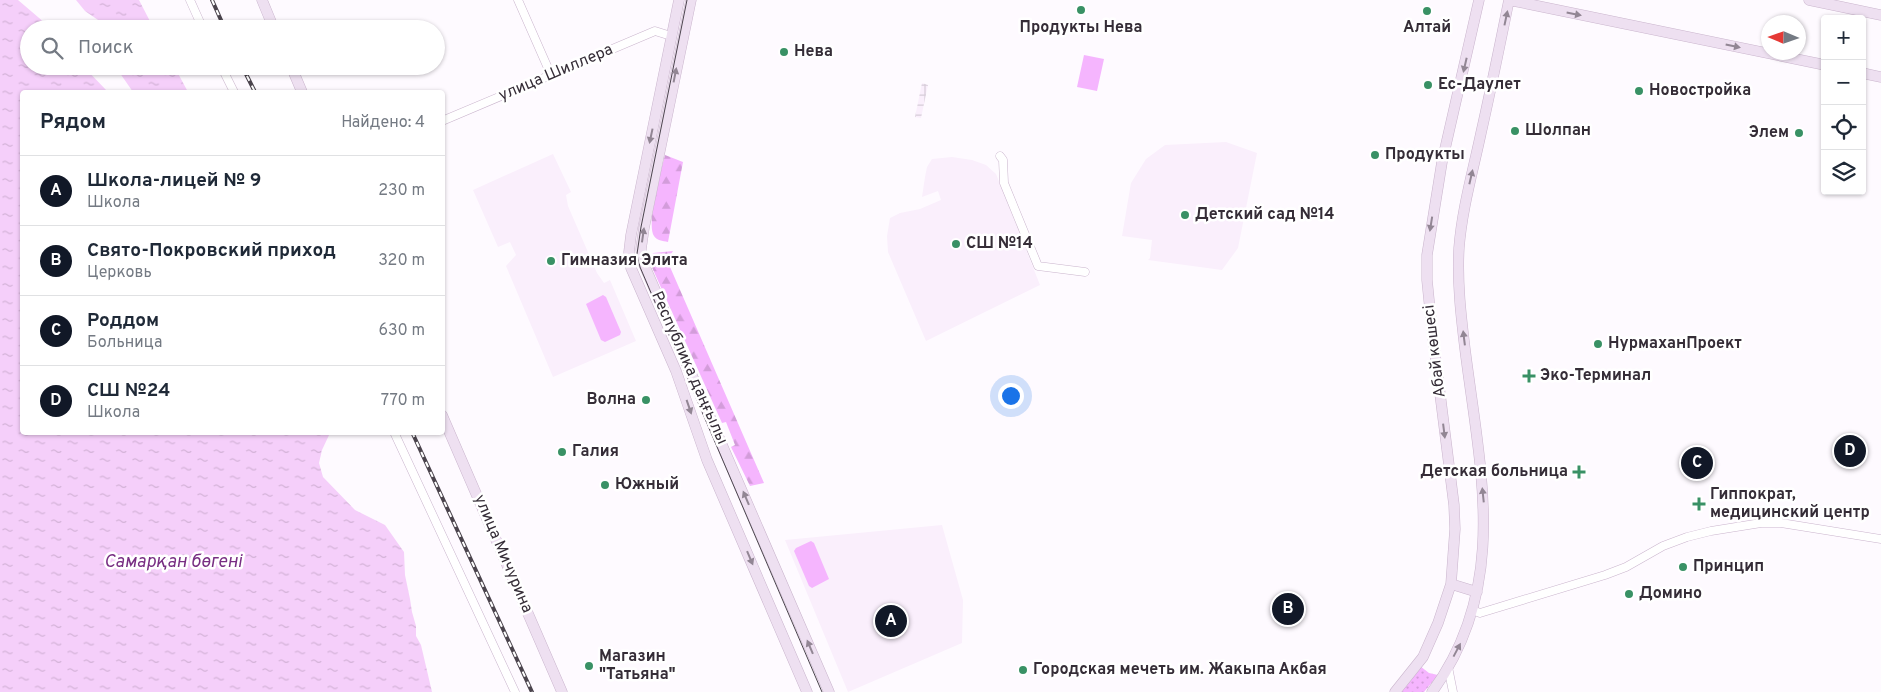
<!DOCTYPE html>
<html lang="ru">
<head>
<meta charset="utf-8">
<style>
	body { margin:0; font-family:Overpass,sans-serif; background:#f6f6f7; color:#1f2937 }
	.controls { position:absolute; right:15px; top:15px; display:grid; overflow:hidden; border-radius:5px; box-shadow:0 1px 4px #0004 }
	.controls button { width:45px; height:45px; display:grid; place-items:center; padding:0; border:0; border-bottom:1px solid #e0e1e3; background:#fff; color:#1f2937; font:25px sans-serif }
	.compass { position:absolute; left:1761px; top:15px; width:45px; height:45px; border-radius:50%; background:#fff; box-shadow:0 1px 4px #0004; rotate:272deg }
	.you { position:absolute; left:1010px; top:395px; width:18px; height:18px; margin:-12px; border:4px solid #fff; border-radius:50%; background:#1a73e8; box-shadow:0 0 0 8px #1a73e833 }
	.badge { display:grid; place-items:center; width:32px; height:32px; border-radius:50%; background:#111827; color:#fff; font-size:16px; font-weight:700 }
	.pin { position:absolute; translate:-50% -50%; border:2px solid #fff; box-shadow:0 1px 5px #0006 }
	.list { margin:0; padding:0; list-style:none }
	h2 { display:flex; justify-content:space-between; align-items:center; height:65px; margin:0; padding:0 20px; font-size:21px }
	h2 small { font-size:16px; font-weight:400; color:#747a83 }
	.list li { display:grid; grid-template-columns:32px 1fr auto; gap:15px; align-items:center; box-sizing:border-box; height:70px; padding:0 20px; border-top:1px solid #e0e1e3 }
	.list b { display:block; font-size:19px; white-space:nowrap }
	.list p { margin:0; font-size:16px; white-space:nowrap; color:#747a83 }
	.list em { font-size:16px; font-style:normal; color:#747a83 }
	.icon { flex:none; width:28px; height:28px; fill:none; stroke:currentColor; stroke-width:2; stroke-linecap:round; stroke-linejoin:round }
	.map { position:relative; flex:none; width:1881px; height:692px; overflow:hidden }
	.search { position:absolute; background:#fff; box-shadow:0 1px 4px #0004; left:20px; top:20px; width:425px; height:55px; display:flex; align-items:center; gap:12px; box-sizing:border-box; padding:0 18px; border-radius:28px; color:#747a83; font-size:19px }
	.panel { position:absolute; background:#fff; box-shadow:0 1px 4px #0004; left:20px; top:90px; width:425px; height:345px; border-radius:5px }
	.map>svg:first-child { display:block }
	.built { fill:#faeffc }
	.industrial { fill:url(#industrial-grid) }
	.grass { fill:url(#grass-dots) }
	.forest { fill:url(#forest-firs) }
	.green { fill:#f5b5fe }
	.water { fill:url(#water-ripples) }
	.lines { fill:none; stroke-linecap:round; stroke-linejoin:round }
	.street-casing { stroke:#cab5cd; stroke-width:9 }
	.secondary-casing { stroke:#cab5cd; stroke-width:11 }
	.street { stroke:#fff; stroke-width:8 }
	.secondary { stroke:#eee0f1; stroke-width:10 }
	.tram { stroke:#4b444d; stroke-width:1 }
	.rail-casing { stroke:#4b444d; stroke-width:4 }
	.rail { stroke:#fff; stroke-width:2; stroke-dasharray:5.5; stroke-linecap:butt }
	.oneway { fill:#928694 }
	.poi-dot { fill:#399165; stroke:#fff; stroke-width:2 }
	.labels { text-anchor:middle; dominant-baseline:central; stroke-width:5; stroke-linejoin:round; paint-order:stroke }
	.poi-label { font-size:16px; font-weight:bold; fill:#352d37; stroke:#fff; text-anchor:start }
	.street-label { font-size:16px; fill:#352d37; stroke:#fff }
	.water-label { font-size:18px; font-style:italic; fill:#782e83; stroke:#fff }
</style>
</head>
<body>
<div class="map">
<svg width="1881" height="692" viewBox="0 0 1881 692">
	<defs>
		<pattern id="industrial-grid" width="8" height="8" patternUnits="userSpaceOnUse" patternTransform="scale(1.25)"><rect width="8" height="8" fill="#faeffc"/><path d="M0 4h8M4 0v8" fill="none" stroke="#d7cdd9"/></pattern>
		<pattern id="grass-dots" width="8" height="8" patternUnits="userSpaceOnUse" patternTransform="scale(1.25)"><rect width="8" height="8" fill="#f5b5fe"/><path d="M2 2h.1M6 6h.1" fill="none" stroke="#d39cda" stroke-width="1.8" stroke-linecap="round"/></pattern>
		<pattern id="forest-firs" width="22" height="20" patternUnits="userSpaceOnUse" patternTransform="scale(1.25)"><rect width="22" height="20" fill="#f5b5fe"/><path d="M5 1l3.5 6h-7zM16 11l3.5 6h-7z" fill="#d39cda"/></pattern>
		<pattern id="water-ripples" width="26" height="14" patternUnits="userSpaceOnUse" patternTransform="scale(1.25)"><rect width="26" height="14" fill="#f5cffa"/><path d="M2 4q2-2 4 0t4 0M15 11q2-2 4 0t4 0" fill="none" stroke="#d3b2d7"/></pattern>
	</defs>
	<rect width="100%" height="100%" fill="#fefaff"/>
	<path class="built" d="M 1226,142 L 1257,153 L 1238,248 L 1222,270 L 1148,260 L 1150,258 L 1152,240 L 1122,236 L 1131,183 L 1146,159 L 1165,145 Z
		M 553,154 L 571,192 L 566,195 L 568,206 L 597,273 L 604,283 L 610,280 L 636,341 L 553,377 L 506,266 L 516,255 L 510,242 L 498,247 L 473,190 Z
		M 952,157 L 972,160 L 986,165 L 996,174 L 1040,285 L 926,341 L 888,252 L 887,236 L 890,218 L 900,213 L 920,209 L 941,200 L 938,191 L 922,197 L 925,177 L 927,167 L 932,159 Z
		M 942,525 L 963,600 L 962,643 L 848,692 L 785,540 Z"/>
	<path class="industrial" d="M 922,83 L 928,85 L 921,118 L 915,117 Z"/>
	<path class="grass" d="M 1420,666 L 1429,673 L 1438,675 L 1424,692 L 1401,692 Z"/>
	<path class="forest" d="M 665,155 L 683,162 L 668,242 C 663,241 656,240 654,236 C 646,224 661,171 665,155 Z
		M 673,251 L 667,260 L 764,483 L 750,486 L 731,447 L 735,445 L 726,422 L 722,423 L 650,263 L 653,253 Z"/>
	<path class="green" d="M 1084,55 L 1104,59 L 1097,91 L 1077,87 Z
		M 603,295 L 606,297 L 621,332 L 620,335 L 605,342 L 601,340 L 586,304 Z
		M 811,541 L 814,543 L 829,579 L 812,588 L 809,586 L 794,551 L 796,548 Z"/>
	<path class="water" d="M 0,0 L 18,0 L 52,29 L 29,29 L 29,66 L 83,66 L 108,92 L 22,92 L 22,432 L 330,433 L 322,450 L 319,463 L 323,477 L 355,510 L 385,525 L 404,552 L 405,575 L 410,599 L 412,612 L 416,626 L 416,636 L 421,645 L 432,692 L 0,692 Z
		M 76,0 L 139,0 L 154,29 L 104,29 L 101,22 L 85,11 Z
		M 115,66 L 174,66 L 188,92 L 133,92 Z"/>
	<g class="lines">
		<defs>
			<path id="street" d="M 190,0 L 203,29
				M 518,0 L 551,75
				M 221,66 L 234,92
				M 442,121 L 655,31 L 671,36
				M 1000,156 L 1003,160 L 1004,183 L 1038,266 L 1085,272
				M 394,432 L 515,692
				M 1472,610 L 1480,613 L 1605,575 L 1626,567 L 1663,546 L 1687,537 L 1711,531 L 1761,523 L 1781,523 L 1881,539
				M 1448,667 L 1453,692"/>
			<path id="secondary" d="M 262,0 L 274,29
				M 679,0 L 631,235 L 629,252 L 631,268 L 676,371 L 707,460 L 807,692
				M 691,0 L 644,228 L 641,249 L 642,260 L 829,692
				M 1509,0 L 1825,65
				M 1809,0 L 1881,15
				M 291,66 L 302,92
				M 1862,73 L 1881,77
				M 442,415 L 562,692
				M 1451,584 L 1477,592
				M 1395,692 L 1423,657 L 1438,623 L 1451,584 L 1455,529 L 1454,505 L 1432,330 L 1427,280 L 1427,255 L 1442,162 L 1479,0
				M 1432,692 C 1510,586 1480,469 1465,349 C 1461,316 1457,282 1459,248 C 1462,209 1473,171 1481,133 C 1491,89 1500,44 1509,0"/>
		</defs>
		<use href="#street" class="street-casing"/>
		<use href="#secondary" class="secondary-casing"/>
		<use href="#street" class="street"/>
		<use href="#secondary" class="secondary"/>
		<path class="tram" d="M 687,0 L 641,227 L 637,254 L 640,267 L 822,692"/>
		<defs>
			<path id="rail" d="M 212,0 L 225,29
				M 242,66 L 255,92
				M 412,432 L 532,692"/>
		</defs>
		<use href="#rail" class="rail-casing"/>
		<use href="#rail" class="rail"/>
	</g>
	<defs><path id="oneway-solid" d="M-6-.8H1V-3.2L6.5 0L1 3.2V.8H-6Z" transform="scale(1.25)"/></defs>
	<g class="oneway">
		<use href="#oneway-solid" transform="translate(1574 14) rotate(11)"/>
		<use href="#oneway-solid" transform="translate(1506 18) rotate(-78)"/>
		<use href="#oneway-solid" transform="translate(1733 46) rotate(12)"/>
		<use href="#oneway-solid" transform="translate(1465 65) rotate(103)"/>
		<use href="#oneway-solid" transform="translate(675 75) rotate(-79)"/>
		<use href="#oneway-solid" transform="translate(651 136) rotate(102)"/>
		<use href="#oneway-solid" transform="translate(1471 177) rotate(-77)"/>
		<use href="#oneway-solid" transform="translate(1431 224) rotate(99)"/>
		<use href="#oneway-solid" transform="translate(643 235) rotate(-82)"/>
		<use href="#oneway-solid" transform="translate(1464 338) rotate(-97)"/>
		<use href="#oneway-solid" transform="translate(689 407) rotate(71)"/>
		<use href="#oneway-solid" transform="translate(1444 431) rotate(83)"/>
		<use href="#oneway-solid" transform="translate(1483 495) rotate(-96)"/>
		<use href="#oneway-solid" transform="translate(746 498) rotate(-113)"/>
		<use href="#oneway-solid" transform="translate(750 558) rotate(67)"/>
		<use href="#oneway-solid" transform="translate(810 647) rotate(-113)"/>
		<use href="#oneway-solid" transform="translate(1457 650) rotate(-62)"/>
	</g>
	<g class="poi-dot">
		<circle cx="1081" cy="10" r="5"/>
		<circle cx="1427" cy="11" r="5"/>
		<circle cx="784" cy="52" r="5"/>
		<circle cx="1428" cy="85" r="5"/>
		<circle cx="1639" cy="91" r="5"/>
		<circle cx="1515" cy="131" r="5"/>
		<circle cx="1799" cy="133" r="5"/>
		<circle cx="1375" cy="155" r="5"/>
		<circle cx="1185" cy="215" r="5"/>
		<circle cx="956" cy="244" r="5"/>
		<circle cx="551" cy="261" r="5"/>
		<circle cx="1598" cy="344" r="5"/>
		<path d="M1526.5 368.5h5v5h5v5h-5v5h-5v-5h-5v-5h5z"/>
		<circle cx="646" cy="400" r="5"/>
		<circle cx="562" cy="452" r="5"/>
		<path d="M1576.5 464.5h5v5h5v5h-5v5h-5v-5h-5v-5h5z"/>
		<circle cx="605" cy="485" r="5"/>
		<path d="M1696.5 496.5h5v5h5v5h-5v5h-5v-5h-5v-5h5z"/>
		<circle cx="1683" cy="567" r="5"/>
		<circle cx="1629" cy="594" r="5"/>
		<circle cx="589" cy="666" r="5"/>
		<circle cx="1023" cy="670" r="5"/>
	</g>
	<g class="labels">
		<g class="poi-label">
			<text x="1081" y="28" text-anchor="middle">Продукты Нева</text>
			<text x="1427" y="28" text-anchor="middle">Алтай</text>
			<text x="794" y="52">Нева</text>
			<text x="1438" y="85">Ес-Даулет</text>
			<text x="1649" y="91">Новостройка</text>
			<text x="1525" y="131">Шолпан</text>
			<text x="1789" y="133" text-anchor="end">Элем</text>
			<text x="1385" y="155">Продукты</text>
			<text x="1195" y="215">Детский сад №14</text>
			<text x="966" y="244">СШ №14</text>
			<text x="561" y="261">Гимназия Элита</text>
			<text x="1608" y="344">НурмаханПроект</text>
			<text x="1540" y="376">Эко-Терминал</text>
			<text x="636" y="400" text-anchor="end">Волна</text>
			<text x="572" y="452">Галия</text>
			<text x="1568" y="472" text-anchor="end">Детская больница</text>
			<text x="615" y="485">Южный</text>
			<text x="1710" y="495">Гиппократ,<tspan x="1710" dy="18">медицинский центр</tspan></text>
			<text x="1693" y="567">Принцип</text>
			<text x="1639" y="594">Домино</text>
			<text x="599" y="657">Магазин<tspan x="599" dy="18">"Татьяна"</tspan></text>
			<text x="1033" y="670">Городская мечеть им. Жакыпа Акбая</text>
		</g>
		<g class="street-label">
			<text transform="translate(556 73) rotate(-23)">улица Шиллера</text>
			<text transform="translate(1435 351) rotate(-97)">Абай көшесі</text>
			<text transform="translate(689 368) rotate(66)">Республика даңғылы</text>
			<text transform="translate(503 554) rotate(67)">улица Мичурина</text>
		</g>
		<g class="water-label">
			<text x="173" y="562">Самарқан бөгені</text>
		</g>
	</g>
</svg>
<div class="controls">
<button>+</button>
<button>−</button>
<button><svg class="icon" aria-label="locate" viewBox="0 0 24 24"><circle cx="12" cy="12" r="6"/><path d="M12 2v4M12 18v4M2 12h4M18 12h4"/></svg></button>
<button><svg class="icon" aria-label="layers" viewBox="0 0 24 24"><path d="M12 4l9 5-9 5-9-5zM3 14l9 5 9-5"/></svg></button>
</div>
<svg class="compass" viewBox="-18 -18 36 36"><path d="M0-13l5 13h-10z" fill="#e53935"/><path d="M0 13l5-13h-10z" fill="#747a83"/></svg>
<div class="you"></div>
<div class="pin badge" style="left:891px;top:621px">A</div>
<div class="pin badge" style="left:1288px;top:609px">B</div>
<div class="pin badge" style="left:1697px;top:463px">C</div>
<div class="pin badge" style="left:1850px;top:451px">D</div>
<div class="search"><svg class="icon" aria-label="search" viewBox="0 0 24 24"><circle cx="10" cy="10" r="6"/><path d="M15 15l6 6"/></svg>Поиск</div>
<section class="panel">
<h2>Рядом<small>Найдено: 4</small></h2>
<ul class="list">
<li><span class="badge">A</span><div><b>Школа-лицей № 9</b><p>Школа</p></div><em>230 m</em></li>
<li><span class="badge">B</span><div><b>Свято-Покровский приход</b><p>Церковь</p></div><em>320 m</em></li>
<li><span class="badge">C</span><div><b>Роддом</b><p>Больница</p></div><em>630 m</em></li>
<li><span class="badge">D</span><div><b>СШ №24</b><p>Школа</p></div><em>770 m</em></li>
</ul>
</section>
</div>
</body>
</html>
